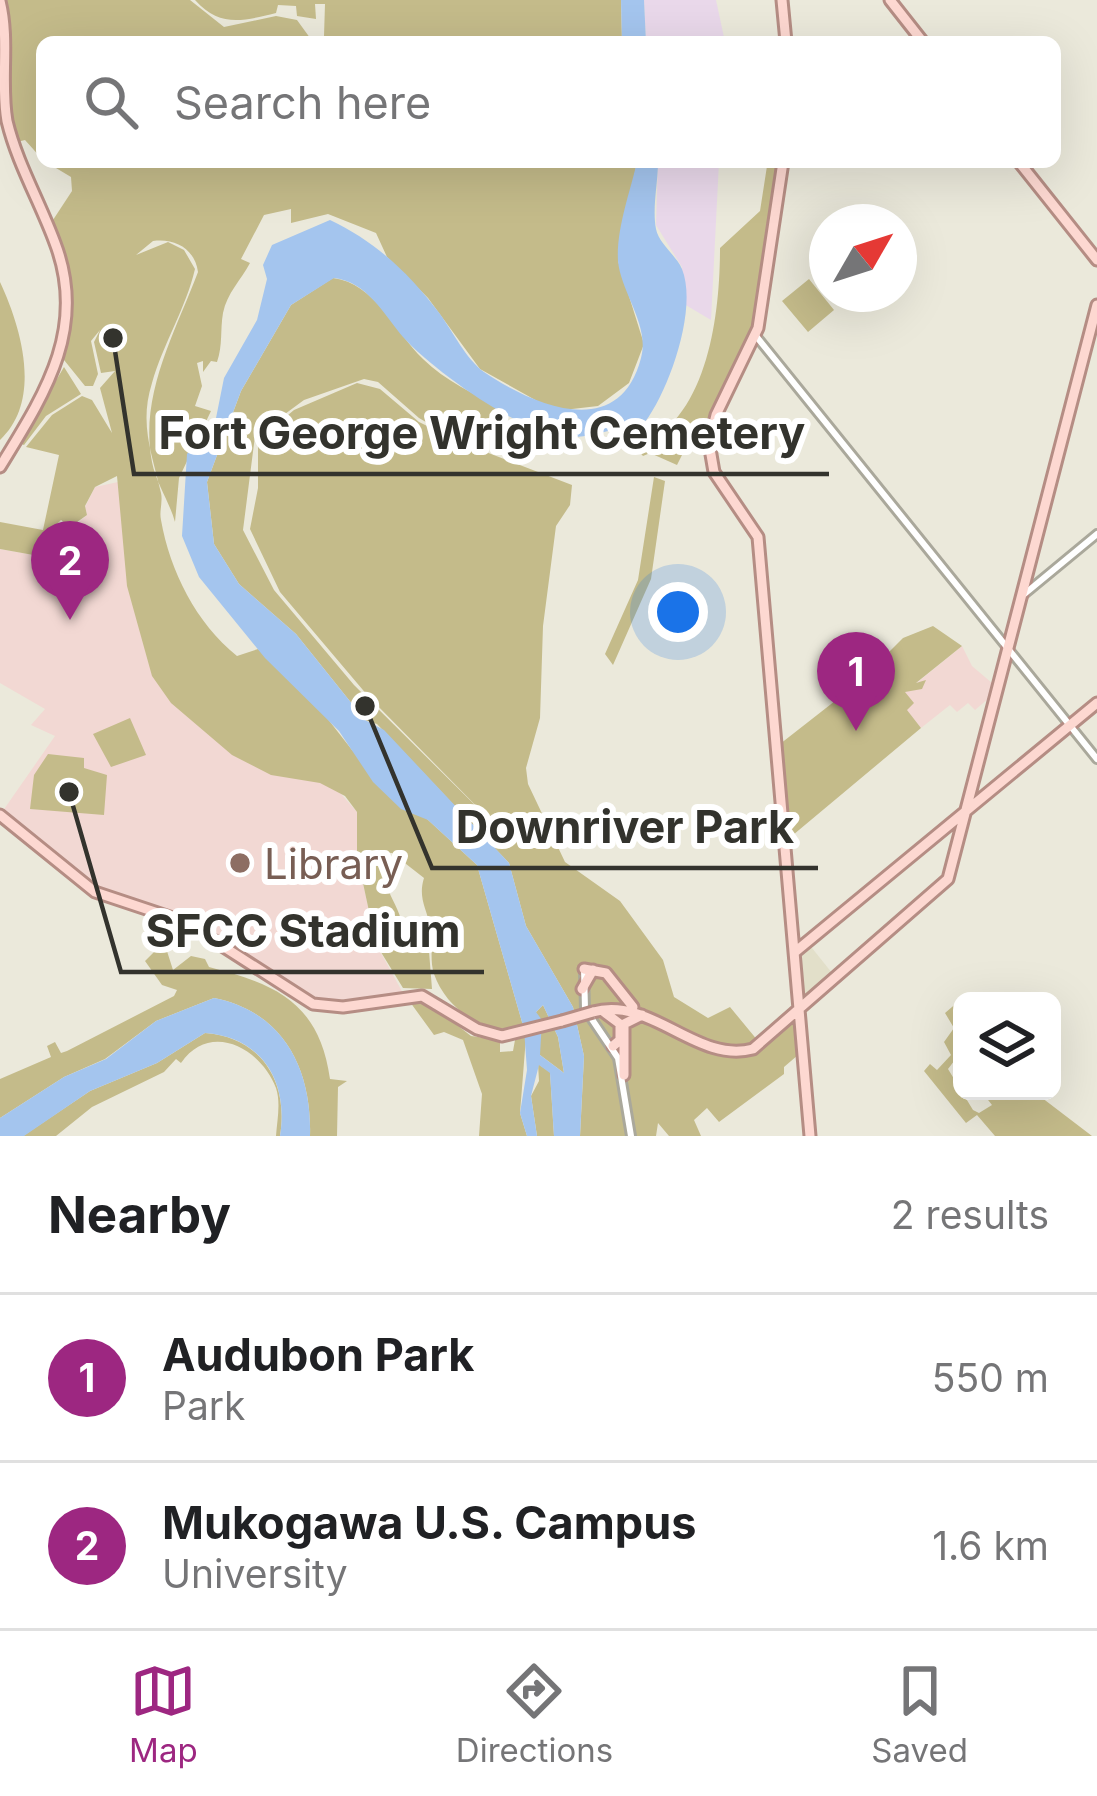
<!DOCTYPE html>
<html lang="en">
<head>
<meta charset="utf-8">
<style>
	body { margin:0; font-family:Inter,sans-serif; background:#f2f2f2; color:#202124 }
	.controls { position:absolute; right:36px; bottom:36px; display:grid; overflow:hidden; border-radius:18px; box-shadow:0 12px 48px #0002 }
	.controls button { width:108px; height:108px; display:grid; place-items:center; padding:0; border:0; border-bottom:3px solid #e0e0e0; background:#fff; color:#202124; font:60px sans-serif }
	.compass { position:absolute; left:809px; top:204px; width:108px; height:108px; border-radius:50%; background:#fff; box-shadow:0 12px 48px #0002; rotate:51deg }
	.you { position:absolute; left:678px; top:612px; width:42px; height:42px; margin:-30px; border:9px solid #fff; border-radius:50%; background:#1a73e8; box-shadow:0 0 0 18px #1a73e833 }
	.badge { display:grid; place-items:center; width:78px; height:78px; border-radius:50%; background:#9d2781; color:#fff; font-size:39px; font-weight:700 }
	.pin { position:absolute; translate:-50% -99px; filter:drop-shadow(0 3px 6px #0008) }
	.pin::after { content:''; position:absolute; top:63px; width:42px; height:36px; background:inherit; clip-path:polygon(0 0,100% 0,50% 100%) }
	.list { margin:0; padding:0; list-style:none }
	h2 { display:flex; justify-content:space-between; align-items:center; height:156px; margin:0; padding:0 48px; font-size:51px }
	h2 small { font-size:39px; font-weight:400; color:#757577 }
	.list li { display:grid; grid-template-columns:78px 1fr auto; gap:36px; align-items:center; box-sizing:border-box; height:168px; padding:0 48px; border-top:3px solid #e0e0e0 }
	.list b { display:block; font-size:45px; white-space:nowrap }
	.list p { margin:0; font-size:39px; white-space:nowrap; color:#757577 }
	.list em { font-size:39px; font-style:normal; color:#757577 }
	.icon { flex:none; width:66px; height:66px; fill:none; stroke:currentColor; stroke-width:2; stroke-linecap:round; stroke-linejoin:round }
	.map { position:relative; flex:none; width:1097px; height:1136px; overflow:hidden }
	.search { position:absolute; background:#fff; box-shadow:0 12px 48px #0002; left:36px; right:36px; top:36px; height:132px; display:flex; align-items:center; gap:30px; box-sizing:border-box; padding:0 42px; border-radius:18px; color:#757577; font-size:45px }
	.sheet { height:492px; background:#fff }
	nav { display:flex; justify-content:space-around; align-items:center; box-sizing:border-box; height:168px; border-top:3px solid #e0e0e0; background:#fff; font-size:33px; color:#757577 }
	nav a { display:grid; justify-items:center; gap:6px }
	nav .on { color:#9d2781 }
	.map>svg:first-child { display:block }
	.built { fill:#e2dfc9 }
	.industrial { fill:#e9d8ea }
	.education { fill:#f2d8d3 }
	.green { fill:#c4bb8a; fill-rule:evenodd }
	.water { fill:#a4c5ee; fill-rule:evenodd }
	.lines { fill:none; stroke-linecap:round; stroke-linejoin:round }
	.minor-casing { stroke:#aaa89b; stroke-width:12 }
	.major-casing { stroke:#b58d84; stroke-width:15 }
	.minor { stroke:#fff; stroke-width:6 }
	.major { stroke:#fdd8d1; stroke-width:9 }
	.major-bridge-casing { stroke:#b58d84; stroke-width:15; stroke-linecap:butt }
	.major-bridge { stroke:#fdd8d1; stroke-width:9 }
	.education-dot { fill:#8d6e63; stroke:#fff; stroke-width:4.5 }
	.labels { text-anchor:middle; dominant-baseline:central; stroke-width:12; stroke-linejoin:round; paint-order:stroke }
	.education-label { font-size:42px; fill:#785e54; stroke:#fff; text-anchor:start }
	.leader { fill:none; stroke:#33332d; stroke-width:4.5 }
	.callout-dot { fill:#33332d; stroke:#fff; stroke-width:4.5 }
	.callout-label { font-size:45px; text-anchor:middle; font-weight:bold; fill:#33332d; stroke:#fff; stroke-width:12; stroke-linejoin:round; paint-order:stroke }
</style>
</head>
<body>
<div class="map">
<svg width="1097" height="1136" viewBox="0 0 1097 1136">
	<rect width="100%" height="100%" fill="#ebe9db"/>
	<path class="built" d="M 808,943 L 832,973 L 802,998 L 798,952 Z"/>
	<path class="industrial" d="M 644,0 L 716,0 L 725,42 L 646,42 Z
		M 658,162 L 719,162 L 711,320 L 684,304 L 682,267 L 656,225 Z"/>
	<path class="education" d="M 118,482 L 130,554 L 357,812 L 357,855 L 376,944 L 404,995 L 324,1007 L 185,922 L 109,899 L 0,815 L 55,736 L 31,725 L 45,709 L 0,683 L 0,549 L 39,556 L 87,515 L 85,507 L 95,487 Z
		M 962,646 L 972,666 L 992,683 L 989,698 L 975,710 L 968,703 L 957,712 L 950,705 L 921,728 L 897,699 Z"/>
	<path class="green" d="M 3,0 L 190,0 L 224,27 L 276,16 L 297,20 L 313,42 L 42,42 L 42,159 L 25,140 L 17,142 C 1,94 15,48 3,0 Z
		M 195,0 L 621,0 L 622,42 L 316,42 L 324,36 L 325,4 L 315,4 L 316,19 L 297,16 L 296,6 L 278,5 L 276,13 C 243,21 220,28 195,0 Z
		M 46,162 L 637,162 L 618,261 L 644,344 L 629,383 L 598,406 L 555,411 L 480,369 L 428,298 L 387,257 L 376,233 L 328,214 L 291,223 L 291,209 L 264,215 L 241,259 L 250,263 C 241,280 227,293 223,313 C 220,330 223,345 217,362 L 211,361 L 203,372 L 203,361 L 197,363 L 202,386 L 195,406 L 211,411 L 179,478 L 175,522 C 170,503 156,483 152,462 C 139,395 175,333 198,272 C 195,249 175,238 153,241 L 136,255 L 168,242 L 184,250 L 195,269 C 186,308 163,344 152,383 C 139,424 152,454 161,493 C 163,502 159,511 161,520 C 170,571 196,623 237,656 L 258,649 L 320,709 L 352,750 L 477,865 L 524,1029 C 485,1036 446,1009 434,974 C 429,959 434,941 430,925 C 426,908 418,897 424,878 L 392,853 L 374,852 L 373,866 L 380,866 L 382,855 L 394,864 C 377,885 396,899 401,920 L 427,926 L 432,989 L 403,988 L 376,944 L 357,855 L 357,812 L 345,796 L 320,783 L 271,775 L 232,755 L 171,703 L 152,676 L 127,586 L 117,476 L 95,487 L 85,506 L 87,515 L 70,527 L 61,520 L 55,526 L 54,544 L 39,556 L 0,549 L 0,522 L 43,530 L 59,455 L 26,447 L 52,415 L 82,396 L 92,400 L 112,433 L 100,388 L 115,371 L 101,373 L 94,342 L 100,330 L 91,341 L 98,374 L 93,386 L 85,386 L 64,360 L 70,288 L 51,223 L 72,191 L 71,177 Z
		M 767,166 L 779,167 L 756,325 L 706,443 L 687,445 L 677,465 L 650,453 L 643,456 L 636,448 C 708,421 720,315 720,248 L 760,211 Z
		M 333,278 C 375,283 395,332 423,359 C 445,381 475,394 503,409 L 465,444 L 572,485 L 570,505 L 556,526 L 543,626 L 540,718 L 526,768 L 528,784 L 565,862 L 620,901 L 663,960 L 674,997 L 708,1018 L 730,1007 L 763,1047 L 789,1022 L 796,1025 L 798,1055 L 784,1067 L 784,1074 L 719,1122 L 707,1108 L 694,1120 L 701,1136 L 669,1136 L 658,1123 L 656,1136 L 580,1136 L 584,1056 L 573,1007 L 526,926 L 509,863 L 377,724 L 365,720 L 296,634 L 239,584 L 214,544 L 207,482 L 241,391 L 291,305 ZM 364,379 L 378,382 L 419,418 L 460,442 L 419,422 L 380,389 L 357,383 L 294,410 L 258,440 L 258,488 L 250,529 L 280,592 L 368,696 L 495,825 L 354,685 L 274,590 L 243,530 L 255,436 L 304,400 Z
		M 809,279 L 834,310 L 808,332 L 782,301 Z
		M 0,282 C 21,327 43,400 0,440 Z
		M 64,367 L 81,394 L 46,416 L 24,445 L 19,443 Z
		M 654,477 L 665,481 L 651,579 L 613,665 L 605,654 L 638,580 Z
		M 933,626 L 962,646 L 916,683 L 926,680 L 922,689 L 905,692 L 914,703 L 907,710 L 921,728 L 787,840 L 780,744 L 858,683 L 903,638 Z
		M 130,718 L 146,755 L 111,767 L 93,734 Z
		M 48,754 L 84,758 L 84,768 L 107,775 L 104,815 L 30,809 L 34,775 Z
		M 161,922 L 168,926 L 166,948 L 173,970 L 191,956 L 205,959 L 209,967 C 274,984 319,1001 330,1079 L 347,1081 L 338,1087 L 337,1136 L 310,1136 C 312,1071 285,1012 214,998 L 156,1021 L 105,1059 L 64,1077 L 0,1118 L 0,1079 L 51,1057 L 47,1046 L 55,1042 L 61,1053 L 67,1051 L 174,996 L 177,990 L 162,985 L 145,961 L 160,946 Z
		M 959,1001 L 953,1015 C 965,1038 964,1050 948,1069 L 973,1110 L 979,1113 L 992,1105 L 981,1091 L 1033,1091 L 1092,1136 L 995,1136 L 977,1115 L 966,1123 L 924,1071 L 930,1064 L 937,1070 L 951,1055 L 944,1042 L 954,1028 L 945,1013 Z
		M 410,1002 L 429,1003 L 471,1036 L 500,1040 L 500,1052 L 513,1051 L 515,1040 L 526,1037 L 520,1113 L 527,1136 L 479,1136 L 482,1094 L 463,1040 L 444,1032 L 434,1035 Z
		M 543,1005 L 558,1037 L 564,1073 L 540,1055 L 536,1012 Z
		M 205,1033 C 261,1037 289,1082 280,1136 L 276,1136 C 277,1121 281,1103 276,1088 C 261,1048 210,1021 181,1063 L 176,1059 L 164,1072 L 92,1107 L 56,1136 L 23,1136 L 90,1091 L 157,1063 Z
		M 538,1064 L 550,1072 L 554,1136 L 537,1136 L 531,1096 L 539,1081 Z"/>
	<path class="water" d="M 621,0 L 644,0 L 646,42 L 622,42 Z
		M 637,162 L 658,162 C 658,183 652,208 656,229 C 659,244 676,255 682,269 C 698,309 669,390 645,422 C 618,427 579,443 552,435 C 508,423 433,370 403,337 C 383,313 367,282 334,278 L 291,305 L 241,391 L 207,482 L 214,544 L 239,584 L 296,634 L 365,720 L 384,730 L 509,863 L 526,926 L 573,1007 L 584,1056 L 580,1136 L 554,1136 L 550,1073 L 539,1065 L 531,1096 L 537,1136 L 527,1136 L 520,1113 L 527,1070 L 524,1029 L 477,865 L 428,820 L 401,809 L 373,782 L 339,731 L 265,658 L 199,577 L 182,536 L 187,454 L 216,418 L 224,378 L 257,320 L 267,279 L 263,265 L 272,245 L 330,220 C 375,241 410,274 440,314 C 453,332 466,359 484,372 C 533,405 619,443 641,358 C 650,325 621,293 618,261 C 616,230 630,192 637,162 ZM 543,1005 L 558,1037 L 564,1073 L 540,1055 L 542,1020 L 536,1012 Z
		M 214,998 C 285,1012 312,1071 310,1136 L 280,1136 C 289,1082 262,1037 205,1033 L 157,1063 L 90,1091 L 24,1136 L 0,1136 L 0,1118 L 64,1077 L 106,1059 L 156,1021 Z"/>
	<g class="lines">
		<defs>
			<path id="minor" d="M 756,336 L 1097,759
				M 1022,596 L 1097,534
				M 584,969 L 585,1009 L 618,1058 L 631,1136"/>
			<path id="major" d="M 782,0 L 786,42
				M 890,0 L 923,42
				M 0,1 C 10,41 0,82 7,121 C 17,163 40,202 55,243 C 88,329 44,395 0,467
				M 783,162 L 758,328 L 716,415 L 709,443 L 714,472 L 758,537 L 810,1136
				M 1019,162 L 1097,260
				M 0,815 L 95,892 L 185,922 L 313,1004 L 343,1007 L 422,996 L 477,1029 L 502,1036 L 562,1021
				M 795,952 L 1097,703
				M 584,969 L 606,973 L 633,1007
				M 582,989 L 593,970
				M 593,1012 C 652,996 696,1064 753,1049 L 948,879 L 1097,305
				M 604,1012 L 620,1024 L 620,1040 L 613,1046
				M 624,1075 L 624,1024 L 642,1015"/>
		</defs>
		<use href="#minor" class="minor-casing"/>
		<use href="#major" class="major-casing"/>
		<use href="#minor" class="minor"/>
		<use href="#major" class="major"/>
		<defs>
			<path id="major-bridge" d="M 562,1021 L 593,1012"/>
		</defs>
		<use href="#major-bridge" class="major-bridge-casing"/>
		<use href="#major-bridge" class="major-bridge"/>
	</g>
	<circle class="education-dot" cx="240" cy="863" r="12"/>
	<g class="labels">
		<g class="education-label">
			<text x="264" y="863">Library</text>
		</g>
	</g>
	<path class="leader" d="M113 338L134 474H829M365 706L432 868H818M69 792L121 972H484"/>
	<g class="callout-dot">
		<circle cx="113" cy="338" r="12"/>
		<circle cx="365" cy="706" r="12"/>
		<circle cx="69" cy="792" r="12"/>
	</g>
	<g class="callout-label">
		<text x="482" y="449">Fort George Wright Cemetery</text>
		<text x="625" y="843">Downriver Park</text>
		<text x="303" y="947">SFCC Stadium</text>
	</g>
</svg>
<div class="controls">
<button><svg class="icon" aria-label="layers" viewBox="0 0 24 24"><path d="M12 4l9 5-9 5-9-5zM3 14l9 5 9-5"/></svg></button>
</div>
<svg class="compass" viewBox="-18 -18 36 36"><path d="M0-13l5 13h-10z" fill="#e53935"/><path d="M0 13l5-13h-10z" fill="#757577"/></svg>
<div class="you"></div>
<div class="pin badge" style="left:856px;top:731px">1</div>
<div class="pin badge" style="left:70px;top:620px">2</div>
<div class="search"><svg class="icon" aria-label="search" viewBox="0 0 24 24"><circle cx="10" cy="10" r="6"/><path d="M15 15l6 6"/></svg>Search here</div>
</div>
<section class="sheet">
<h2>Nearby<small>2 results</small></h2>
<ul class="list">
<li><span class="badge">1</span><div><b>Audubon Park</b><p>Park</p></div><em>550 m</em></li>
<li><span class="badge">2</span><div><b>Mukogawa U.S. Campus</b><p>University</p></div><em>1.6 km</em></li>
</ul>
</section>
<nav>
<a class="on"><svg class="icon" aria-label="map" viewBox="0 0 24 24"><path d="M3 6l6-2 6 2 6-2v14l-6 2-6-2-6 2zM9 4v14M15 6v14"/></svg>Map</a>
<a><svg class="icon" aria-label="directions" viewBox="0 0 24 24"><path d="M12 3l9 9-9 9-9-9zM9 14v-3h6M13 9l2 2-2 2"/></svg>Directions</a>
<a><svg class="icon" aria-label="saved" viewBox="0 0 24 24"><path d="M7 4h10v16l-5-4-5 4z"/></svg>Saved</a>
</nav>
</body>
</html>
